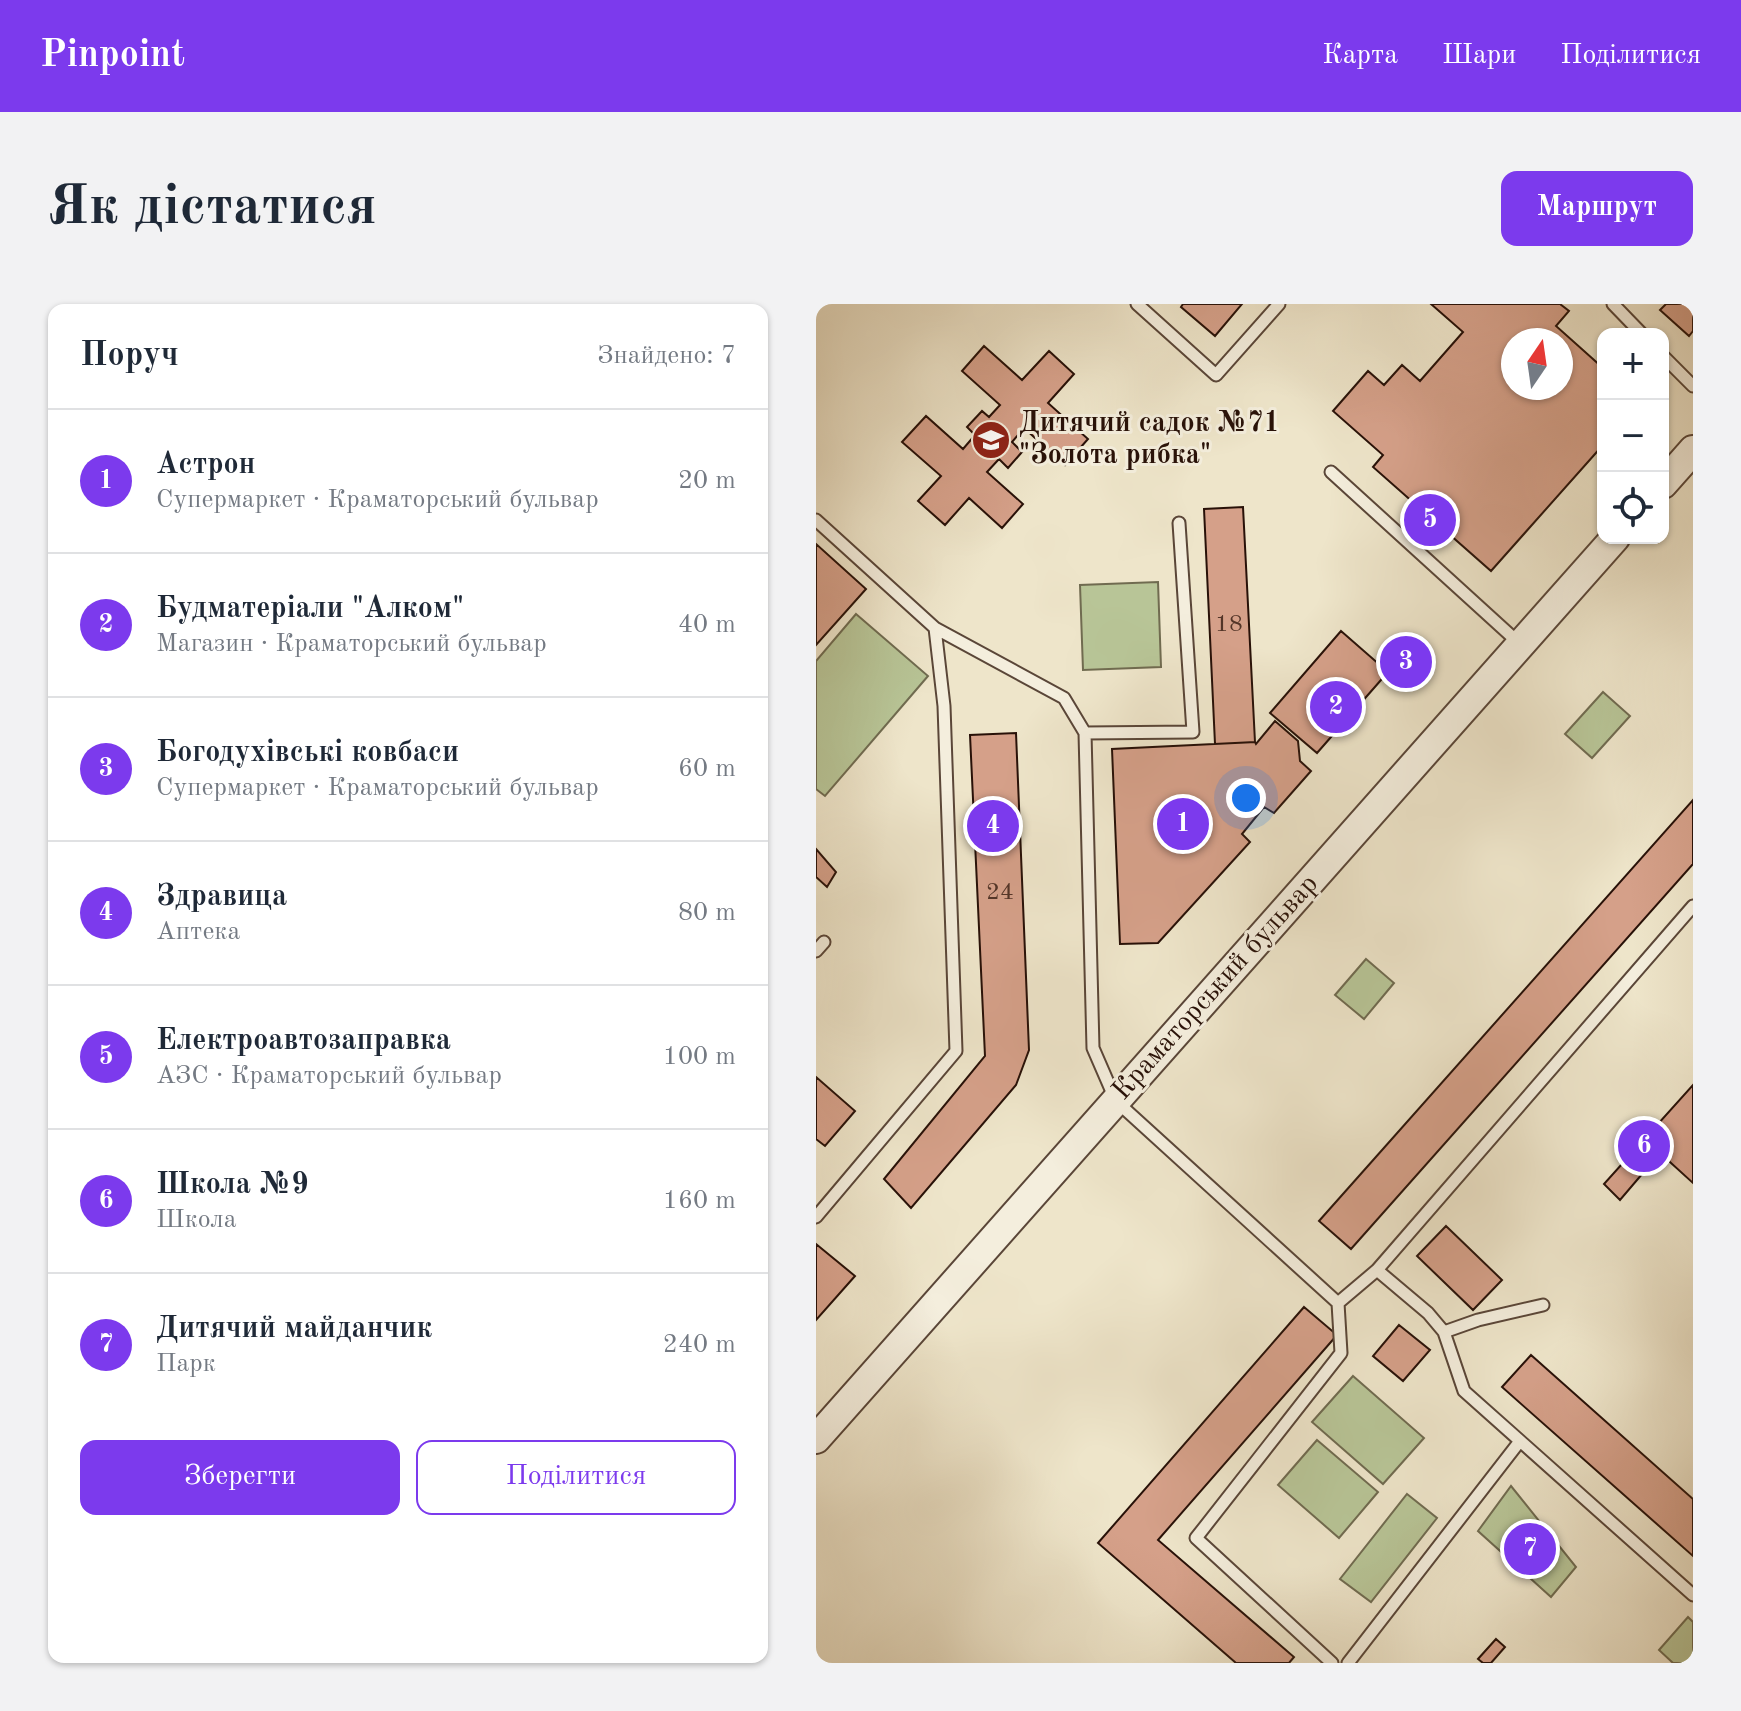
<!DOCTYPE html>
<html lang="uk">
<head>
<meta charset="utf-8">
<style>
	body { margin:0; font-family:"Old Standard TT",serif; background:#f2f2f3; color:#1f2937 }
	.controls { position:absolute; right:24px; top:24px; display:grid; overflow:hidden; border-radius:16px; box-shadow:0 2px 6px #0004 }
	.controls button { width:72px; height:72px; display:grid; place-items:center; padding:0; border:0; border-bottom:2px solid #e0e1e3; background:#fff; color:#1f2937; font:40px sans-serif }
	.compass { position:absolute; left:685px; top:24px; width:72px; height:72px; border-radius:50%; background:#fff; box-shadow:0 2px 6px #0004; rotate:13deg }
	.you { position:absolute; left:430px; top:494px; width:28px; height:28px; margin:-20px; border:6px solid #fff; border-radius:50%; background:#1a73e8; box-shadow:0 0 0 12px #1a73e833 }
	.badge { display:grid; place-items:center; width:52px; height:52px; border-radius:50%; background:#7c3aed; color:#fff; font-size:26px; font-weight:700 }
	.pin { position:absolute; translate:-50% -50%; border:4px solid #fff; box-shadow:0 2px 8px #0006 }
	.list { margin:0; padding:0; list-style:none }
	h2 { display:flex; justify-content:space-between; align-items:center; height:104px; margin:0; padding:0 32px; font-size:34px }
	h2 small { font-size:26px; font-weight:400; color:#747a83 }
	.list li { display:grid; grid-template-columns:52px 1fr auto; gap:24px; align-items:center; box-sizing:border-box; height:144px; padding:0 32px; border-top:2px solid #e0e1e3 }
	.list b { display:block; font-size:30px; white-space:nowrap }
	.list p { margin:0; font-size:26px; white-space:nowrap; color:#747a83 }
	.list em { font-size:26px; font-style:normal; color:#747a83 }
	.actions { display:flex; gap:16px; padding:24px 32px }
	.actions a { flex:1; padding:18px 0; border:2px solid #7c3aed; border-radius:16px; text-align:center; font-size:28px; color:#7c3aed }
	.actions .main { background:#7c3aed; color:#fff }
	.icon { flex:none; width:44px; height:44px; fill:none; stroke:currentColor; stroke-width:2; stroke-linecap:round; stroke-linejoin:round }
	.map { position:relative; flex:none; width:877px; height:1359px; overflow:hidden; border-radius:16px }
	header { display:flex; align-items:center; gap:48px; box-sizing:border-box; height:112px; padding:0 40px; background:#7c3aed; color:#fff }
	header strong { font-size:38px }
	nav { display:flex; gap:44px; margin-inline-start:auto; font-size:28px }
	.intro { display:flex; align-items:center; justify-content:space-between; box-sizing:border-box; height:192px; padding:0 48px }
	h1 { margin:0; font-size:56px }
	.button { padding:20px 36px; border-radius:16px; background:#7c3aed; color:#fff; font-size:28px; font-weight:700 }
	main { display:flex; gap:48px; padding:0 48px }
	aside { flex:1; background:#fff; border-radius:16px; box-shadow:0 2px 6px #0004 }
	.map>svg:first-child { display:block }
	.green { fill:#b8c597; stroke:#706b50; stroke-width:2 }
	.building { fill:#d5a089; stroke:#281108; stroke-width:2; fill-rule:evenodd }
	.lines { fill:none; stroke-linecap:round; stroke-linejoin:round }
	.service-casing { stroke:#5a4638; stroke-width:15 }
	.tertiary-casing { stroke:#5a4638; stroke-width:32 }
	.service { stroke:#f4eedd; stroke-width:11 }
	.tertiary { stroke:#f4eedd; stroke-width:28 }
	.labels { text-anchor:middle; dominant-baseline:central; stroke-width:6; stroke-linejoin:round; paint-order:stroke }
	.number-label { font-size:24px; fill:#533528 }
	.poi-label { font-size:28px; font-weight:bold; fill:#281108; stroke:#f4eedd; text-anchor:start }
	.street-label { font-size:28px; fill:#281108; stroke:#f4eedd }
</style>
</head>
<body>
<header>
<strong>Pinpoint</strong>
<nav><a>Карта</a><a>Шари</a><a>Поділитися</a></nav>
</header>
<div class="intro"><h1>Як дістатися</h1><a class="button">Маршрут</a></div>
<main>
<aside>
<h2>Поруч<small>Знайдено: 7</small></h2>
<ul class="list">
<li><span class="badge">1</span><div><b>Астрон</b><p>Супермаркет · Краматорський бульвар</p></div><em>20 m</em></li>
<li><span class="badge">2</span><div><b>Будматеріали &quot;Алком&quot;</b><p>Магазин · Краматорський бульвар</p></div><em>40 m</em></li>
<li><span class="badge">3</span><div><b>Богодухівські ковбаси</b><p>Супермаркет · Краматорський бульвар</p></div><em>60 m</em></li>
<li><span class="badge">4</span><div><b>Здравица</b><p>Аптека</p></div><em>80 m</em></li>
<li><span class="badge">5</span><div><b>Електроавтозаправка</b><p>АЗС · Краматорський бульвар</p></div><em>100 m</em></li>
<li><span class="badge">6</span><div><b>Школа №9</b><p>Школа</p></div><em>160 m</em></li>
<li><span class="badge">7</span><div><b>Дитячий майданчик</b><p>Парк</p></div><em>240 m</em></li>
</ul>
<div class="actions"><a class="main">Зберегти</a><a>Поділитися</a></div>
</aside>
<div class="map">
<svg width="877" height="1359" viewBox="0 0 877 1359">
	<rect width="100%" height="100%" fill="#eee5ca"/>
	<filter id="stains"><feTurbulence type="fractalNoise" baseFrequency=".0025" numOctaves="4"/><feColorMatrix values="0 0 0 0 .2 0 0 0 0 .09 0 0 0 0 .02 0 0 0 .5 -.17"/></filter>
	<radialGradient id="worn" r=".72"><stop offset=".6" stop-color="#630" stop-opacity="0"/><stop offset="1" stop-color="#630" stop-opacity=".3"/></radialGradient>
	<path class="green" d="M 342,278 L 345,363 L 267,366 L 264,281 Z
		M 40,310 L 112,372 L 9,492 L 0,485 L 0,357 Z
		M 787,388 L 814,412 L 776,454 L 749,430 Z
		M 550,655 L 578,679 L 548,715 L 519,691 Z
		M 537,1072 L 608,1134 L 567,1180 L 496,1118 Z
		M 501,1136 L 562,1188 L 523,1234 L 462,1181 Z
		M 695,1182 L 760,1263 L 735,1293 L 662,1227 Z
		M 591,1190 L 621,1214 L 555,1298 L 524,1275 Z
		M 872,1313 L 877,1318 L 877,1359 L 857,1359 L 843,1346 Z"/>
	<path class="building" d="M 367,0 L 426,0 L 399,32 L 365,3 Z
		M 615,0 L 744,0 L 753,7 L 740,22 L 787,64 L 787,141 L 675,267 L 557,163 L 567,151 L 517,107 L 552,67 L 568,81 L 586,61 L 604,77 L 647,28 ZM 697,36 L 745,36 L 745,84 L 697,84 Z
		M 850,0 L 877,0 L 877,27 L 873,32 L 844,6 Z
		M 168,42 L 206,76 L 233,47 L 258,70 L 232,99 L 272,135 L 249,161 L 208,124 L 196,138 L 206,148 L 192,164 L 183,155 L 171,168 L 207,200 L 186,224 L 153,194 L 129,221 L 102,197 L 125,172 L 86,138 L 110,112 L 147,145 L 159,131 L 151,123 L 166,107 L 173,113 L 184,101 L 146,67 Z
		M 427,203 L 439,438 L 399,440 L 388,205 Z
		M 0,240 L 50,285 L 0,341 Z
		M 525,327 L 572,368 L 501,449 L 454,409 Z
		M 573,347 L 597,352 L 595,364 L 571,358 Z
		M 459,417 L 482,437 L 484,457 L 495,467 L 458,509 L 448,503 L 426,530 L 434,538 L 342,639 L 304,640 L 296,445 L 439,438 L 440,440 Z
		M 200,429 L 213,746 L 200,781 L 95,904 L 68,875 L 169,752 L 154,431 Z
		M 877,496 L 877,560 L 535,945 L 503,917 Z
		M 0,545 L 20,568 L 11,583 L 0,573 Z
		M 0,773 L 39,807 L 9,842 L 0,835 Z
		M 877,781 L 877,879 L 844,849 L 804,896 L 788,880 Z
		M 630,922 L 686,976 L 657,1006 L 601,952 Z
		M 0,940 L 39,972 L 0,1016 Z
		M 488,1003 L 521,1031 L 342,1236 L 478,1353 L 473,1359 L 420,1359 L 282,1239 Z
		M 583,1021 L 614,1046 L 587,1077 L 557,1052 Z
		M 715,1051 L 877,1195 L 877,1252 L 686,1083 Z
		M 680,1335 L 689,1343 L 675,1359 L 667,1359 L 662,1355 Z"/>
	<g class="lines">
		<defs>
			<path id="service" d="M 321,0 L 400,71 L 463,0
				M 797,0 L 826,30
				M 847,52 L 877,82
				M 515,168 L 704,340
				M 0,216 L 119,324 L 128,402 L 140,747 L 0,913
				M 119,324 L 248,394 L 269,429 L 277,744 L 300,797 L 522,999 L 561,966 L 612,1009 L 628,1028 L 648,1087 L 877,1291
				M 269,429 L 377,428 L 363,219
				M 0,647 L 8,638
				M 561,966 L 877,602
				M 628,1028 L 662,1016 L 727,1001
				M 516,1359 L 380,1234 L 525,1049 L 522,999
				M 532,1359 L 704,1137"/>
			<path id="tertiary" d="M 847,180 L 877,146
				M 0,1135 L 799,234"/>
		</defs>
		<use href="#service" class="service-casing"/>
		<use href="#tertiary" class="tertiary-casing"/>
		<use href="#service" class="service"/>
		<use href="#tertiary" class="tertiary"/>
	</g>
	<defs>
		<symbol id="school-disc" viewBox="-11 -11 22 22"><circle r="9.5" fill="#8f2418" stroke="#f4eedd"/><path d="M0-5L7-2L0 1L-7-2ZM-4 1L0 2.5L4 1V4Q0 6-4 4Z" fill="#fff"/></symbol>
	</defs>
	<g fill-rule="evenodd">
		<use href="#school-disc" x="153" y="114" width="44" height="44"/>
	</g>
	<g class="labels">
		<g class="number-label">
			<text x="413" y="321">18</text>
			<text x="184" y="589">24</text>
		</g>
		<g class="poi-label">
			<text x="203" y="120">Дитячий садок №71<tspan x="203" dy="32">"Золота рибка"</tspan></text>
		</g>
		<g class="street-label">
			<text transform="translate(400 684) rotate(-48)">Краматорський бульвар</text>
		</g>
	</g>
	<rect width="100%" height="100%" filter="url(#stains)"/>
	<rect width="100%" height="100%" fill="url(#worn)"/>
</svg>
<div class="controls">
<button>+</button>
<button>−</button>
<button><svg class="icon" aria-label="locate" viewBox="0 0 24 24"><circle cx="12" cy="12" r="6"/><path d="M12 2v4M12 18v4M2 12h4M18 12h4"/></svg></button>
</div>
<svg class="compass" viewBox="-18 -18 36 36"><path d="M0-13l5 13h-10z" fill="#e53935"/><path d="M0 13l5-13h-10z" fill="#747a83"/></svg>
<div class="you"></div>
<div class="pin badge" style="left:367px;top:520px">1</div>
<div class="pin badge" style="left:520px;top:403px">2</div>
<div class="pin badge" style="left:590px;top:358px">3</div>
<div class="pin badge" style="left:177px;top:522px">4</div>
<div class="pin badge" style="left:614px;top:216px">5</div>
<div class="pin badge" style="left:828px;top:842px">6</div>
<div class="pin badge" style="left:714px;top:1245px">7</div>
</div>
</main>
</body>
</html>
